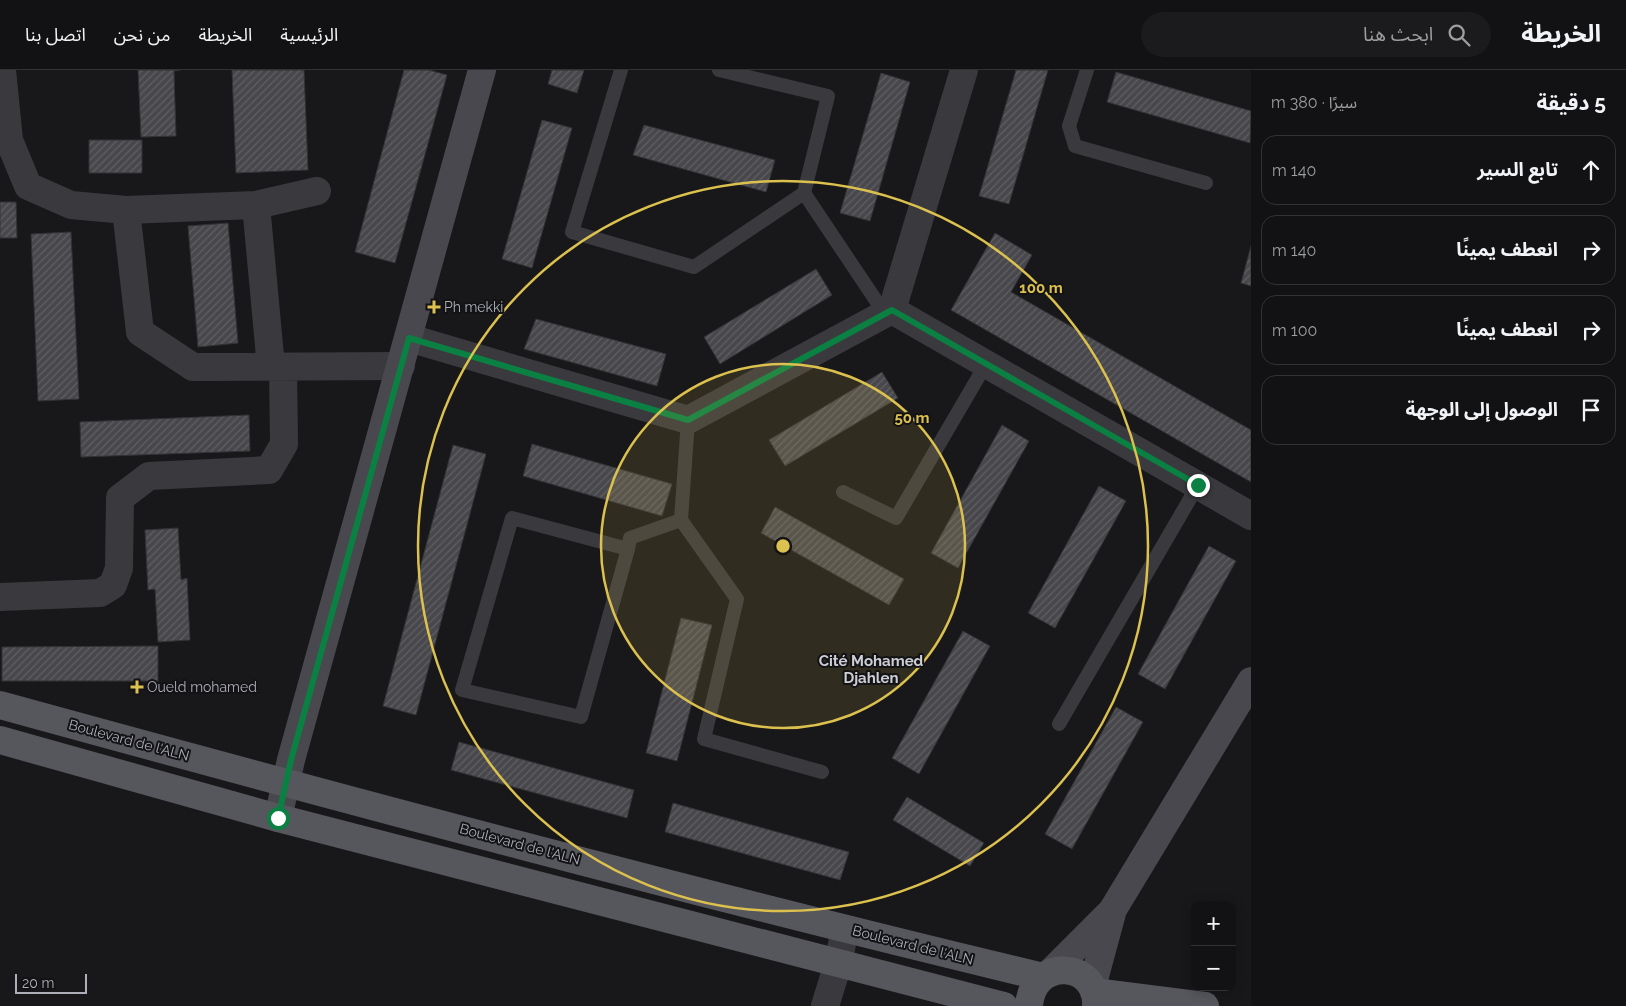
<!DOCTYPE html>
<html lang="ar">
<head>
<meta charset="utf-8">
<style>
	body { margin:0; font-family:Raleway,"Noto Sans Arabic",sans-serif; background:#1b1b1d; color:#f1f3f6; direction:rtl }
	.controls { position:absolute; right:15px; bottom:15px; display:grid; overflow:hidden; border-radius:10px; box-shadow:0 2px 12px #0003 }
	.controls button { width:45px; height:45px; display:grid; place-items:center; padding:0; border:0; border-bottom:1px solid #313234; background:#121214; color:#f1f3f6; font:25px sans-serif }
	.scale { position:absolute; left:15px; bottom:12px; width:72px; box-sizing:border-box; padding-left:5px; border:2px solid #acaeb8; border-top:0; font-size:14px; line-height:18px; white-space:nowrap; color:#acaeb8; -webkit-text-stroke:4px #131315; paint-order:stroke }
	.stop { position:absolute; width:15px; height:15px; margin:-11px; border:4px solid #0b8043; border-radius:50%; background:#fff }
	.stop.end { background:#0b8043; border-color:#fff; box-shadow:0 1px 5px #0008 }
	.list { margin:0; padding:0; list-style:none }
	h2 { display:flex; justify-content:space-between; align-items:center; height:65px; margin:0; padding:0 20px; font-size:21px }
	h2 small { font-size:16px; font-weight:400; color:#9c9ea0 }
	.list li { display:grid; grid-template-columns:32px 1fr auto; gap:15px; align-items:center; box-sizing:border-box; height:70px; margin:0 10px 10px; padding:0 10px; border:1px solid #313234; border-radius:15px }
	.list b { display:block; font-size:19px; white-space:nowrap }
	.list em { font-size:16px; font-style:normal; color:#9c9ea0 }
	.icon { flex:none; width:28px; height:28px; fill:none; stroke:currentColor; stroke-width:2; stroke-linecap:round; stroke-linejoin:round }
	.map { position:relative; flex:none; width:1251px; height:936px; overflow:hidden; direction:ltr }
	header { display:flex; align-items:center; gap:30px; box-sizing:border-box; height:70px; padding:0 25px; background:#121214; border-bottom:1px solid #313234 }
	header strong { font-size:24px }
	nav { display:flex; gap:28px; margin-inline-start:auto; font-size:18px }
	.search { width:350px; height:45px; background:#1b1b1d; display:flex; align-items:center; gap:12px; box-sizing:border-box; padding:0 18px; border-radius:28px; color:#9c9ea0; font-size:19px }
	main { display:flex }
	aside { flex:1; background:#121214 }
	.map>svg:first-child { display:block }
	.building { fill:url(#building-hatch); stroke:#333236 }
	.lines { fill:none; stroke-linecap:round; stroke-linejoin:round }
	.lane { stroke:#3a3a3e; stroke-width:14 }
	.street { stroke:#3a3a3e; stroke-width:28 }
	.secondary { stroke:#48484e; stroke-width:28 }
	.primary { stroke:#56565d; stroke-width:28 }
	.route { stroke:#0b8043; stroke-width:6 }
	.ring { fill:none; stroke:#dcc14e; stroke-width:2.5 }
	.poi-dot { fill:#dcc14e; stroke:#131315; stroke-width:2 }
	.labels { text-anchor:middle; dominant-baseline:central; stroke-width:4; stroke-linejoin:round; paint-order:stroke }
	.poi-label { font-size:14px; fill:#acaeb8; stroke:#131315; text-anchor:start }
	.street-label { font-size:14px; fill:#acaeb8; stroke:#131315 }
	.neighbourhood-label { font-size:15px; font-weight:bold; fill:#cccdd5; stroke:#131315 }
	.centre { fill:#dcc14e; stroke:#131315; stroke-width:2.5 }
	.ring-label { font-size:15px; text-anchor:middle; font-weight:bold; fill:#dcc14e; stroke:#131315; stroke-width:4; stroke-linejoin:round; paint-order:stroke }
</style>
</head>
<body>
<header>
<strong>الخريطة</strong>
<div class="search"><svg class="icon" aria-label="search" viewBox="0 0 24 24"><circle cx="10" cy="10" r="6"/><path d="M15 15l6 6"/></svg>ابحث هنا</div>
<nav><a>الرئيسية</a><a>الخريطة</a><a>من نحن</a><a>اتصل بنا</a></nav>
</header>
<main>
<aside>
<h2>5 دقيقة<small>سيرًا · 380 m</small></h2>
<ul class="list">
<li><svg class="icon" aria-label="ahead" viewBox="0 0 24 24"><path d="M12 20V5M6 11l6-6 6 6"/></svg><div><b>تابع السير</b></div><em>140 m</em></li>
<li><svg class="icon" aria-label="right" viewBox="0 0 24 24"><path d="M7 20v-9h11M14 6l5 5-5 5"/></svg><div><b>انعطف يمينًا</b></div><em>140 m</em></li>
<li><svg class="icon" aria-label="right" viewBox="0 0 24 24"><path d="M7 20v-9h11M14 6l5 5-5 5"/></svg><div><b>انعطف يمينًا</b></div><em>100 m</em></li>
<li><svg class="icon" aria-label="arrive" viewBox="0 0 24 24"><path d="M6 21V4h12l-3 4 3 4H6"/></svg><div><b>الوصول إلى الوجهة</b></div></li>
</ul>
</aside>
<div class="map">
<svg width="1251" height="936" viewBox="0 0 1251 936">
	<defs>
		<pattern id="building-hatch" width="6" height="6" patternUnits="userSpaceOnUse" patternTransform="scale(1.25)"><rect width="6" height="6" fill="#48484c"/><path d="M-1 1l2-2M0 6l6-6M5 7l2-2" fill="none" stroke="#606064"/></pattern>
	</defs>
	<rect width="100%" height="100%" fill="#18181a"/>
	<path class="building" d="M 138,0 L 180,0 L 174,1 L 176,66 L 141,67 Z
		M 232,0 L 304,0 L 308,100 L 236,103 Z
		M 404,0 L 429,0 L 447,5 L 395,193 L 355,182 Z
		M 552,0 L 584,0 L 577,23 L 548,14 Z
		M 1016,0 L 1048,0 L 1009,134 L 979,126 Z
		M 1116,2 L 1251,41 L 1250,73 L 1107,32 Z
		M 881,3 L 910,12 L 870,151 L 840,143 Z
		M 542,50 L 572,58 L 532,198 L 502,189 Z
		M 644,55 L 775,90 L 766,122 L 633,85 Z
		M 89,70 L 142,70 L 142,103 L 89,103 Z
		M 0,132 L 16,132 L 17,168 L 0,168 Z
		M 228,153 L 238,273 L 198,277 L 188,156 Z
		M 71,162 L 79,329 L 38,331 L 31,164 Z
		M 995,163 L 1032,185 L 1011,222 L 1251,360 L 1251,412 L 951,240 Z
		M 1251,176 L 1251,216 L 1241,213 Z
		M 816,199 L 832,225 L 720,294 L 704,267 Z
		M 536,249 L 666,284 L 657,316 L 524,279 Z
		M 882,302 L 898,328 L 785,396 L 769,370 Z
		M 249,345 L 250,381 L 81,387 L 80,352 Z
		M 1002,355 L 1029,371 L 958,498 L 931,483 Z
		M 532,374 L 672,414 L 662,446 L 523,406 Z
		M 453,375 L 486,384 L 416,645 L 383,636 Z
		M 1099,416 L 1126,431 L 1055,558 L 1028,543 Z
		M 775,437 L 904,509 L 889,535 L 761,463 Z
		M 178,458 L 181,510 L 187,508 L 190,570 L 158,572 L 155,519 L 148,520 L 145,460 Z
		M 1209,476 L 1236,491 L 1165,619 L 1138,604 Z
		M 681,548 L 712,555 L 677,691 L 646,683 Z
		M 963,561 L 990,576 L 919,704 L 892,688 Z
		M 158,576 L 158,611 L 2,611 L 2,577 Z
		M 1116,637 L 1143,652 L 1072,779 L 1045,764 Z
		M 459,672 L 634,720 L 627,748 L 451,700 Z
		M 907,727 L 984,773 L 970,796 L 893,750 Z
		M 673,733 L 849,782 L 840,810 L 665,762 Z"/>
	<g class="lines">
		<path class="lane" d="M 621,0 L 572,162 L 694,197 L 804,123 L 828,26 L 719,0
			M 1087,0 L 1069,56 L 1075,76 L 1206,113
			M 804,123 L 885,244
			M 843,422 L 896,448 L 986,294
			M 681,450 L 688,350
			M 628,479 L 512,448 L 462,620 L 581,647 L 628,479 L 630,468 L 681,450 L 737,529 L 704,669 L 822,702
			M 1059,654 L 1198,415"/>
		<path class="street" d="M 2,0 L 9,70 L 28,116 L 71,135 L 126,140 L 256,135 L 317,121
			M 256,135 L 271,297
			M 126,140 L 140,262 L 193,297 L 401,296
			M 892,240 L 1251,446
			M 409,268 L 688,350 L 892,240 L 964,0
			M 0,527 L 100,523 L 113,515 L 119,498 L 120,428 L 149,406 L 269,400 L 284,374 L 283,297
			M 825,936 L 838,894 L 845,859"/>
		<path class="secondary" d="M 278,748 L 291,690 L 482,0
			M 1050,903 L 1112,841 L 1251,611
			M 1092,917 L 1112,843"/>
		<path class="primary" d="M 0,635 C 346,730 693,823 1043,907
			M 0,670 L 278,748 L 1004,936
			M 1094,922 L 1205,936
			M 1029,936 C 1033,885 1099,892 1096,936"/>
	</g>
	<g class="lines">
		<path class="route" d="M 278,748 L 291,690 L 409,268 L 688,350 L 892,240 L 1198,415"/>
	</g>
	<circle cx="783" cy="476" r="182" fill="#dcc14e" fill-opacity=".12"/>
	<g class="ring">
		<circle cx="783" cy="476" r="182"/>
		<circle cx="783" cy="476" r="365"/>
	</g>
	<g class="poi-dot">
		<path d="M431.5 229.5h5v5h5v5h-5v5h-5v-5h-5v-5h5z"/>
		<path d="M134.5 609.5h5v5h5v5h-5v5h-5v-5h-5v-5h5z"/>
	</g>
	<g class="labels">
		<g class="poi-label">
			<text x="444" y="237">Ph mekki</text>
			<text x="147" y="617">Oueld mohamed</text>
		</g>
		<g class="street-label">
			<text transform="translate(129 670) rotate(15)">Boulevard de l'ALN</text>
			<text transform="translate(520 774) rotate(15)">Boulevard de l'ALN</text>
			<text transform="translate(913 875) rotate(14)">Boulevard de l'ALN</text>
		</g>
		<g class="neighbourhood-label">
			<text x="871" y="591">Cité Mohamed<tspan x="871" dy="17">Djahlen</tspan></text>
		</g>
	</g>
	<circle cx="783" cy="476" r="8" class="centre"/>
	<g class="ring-label">
		<text x="1041" y="223">100 m</text>
		<text x="912" y="353">50 m</text>
	</g>
</svg>
<div class="controls">
<button>+</button>
<button>−</button>
</div>
<div class="scale">20 m</div>
<div class="stop" style="left:278px;top:748px"></div>
<div class="stop end" style="left:1198px;top:415px"></div>
</div>
</main>
</body>
</html>
